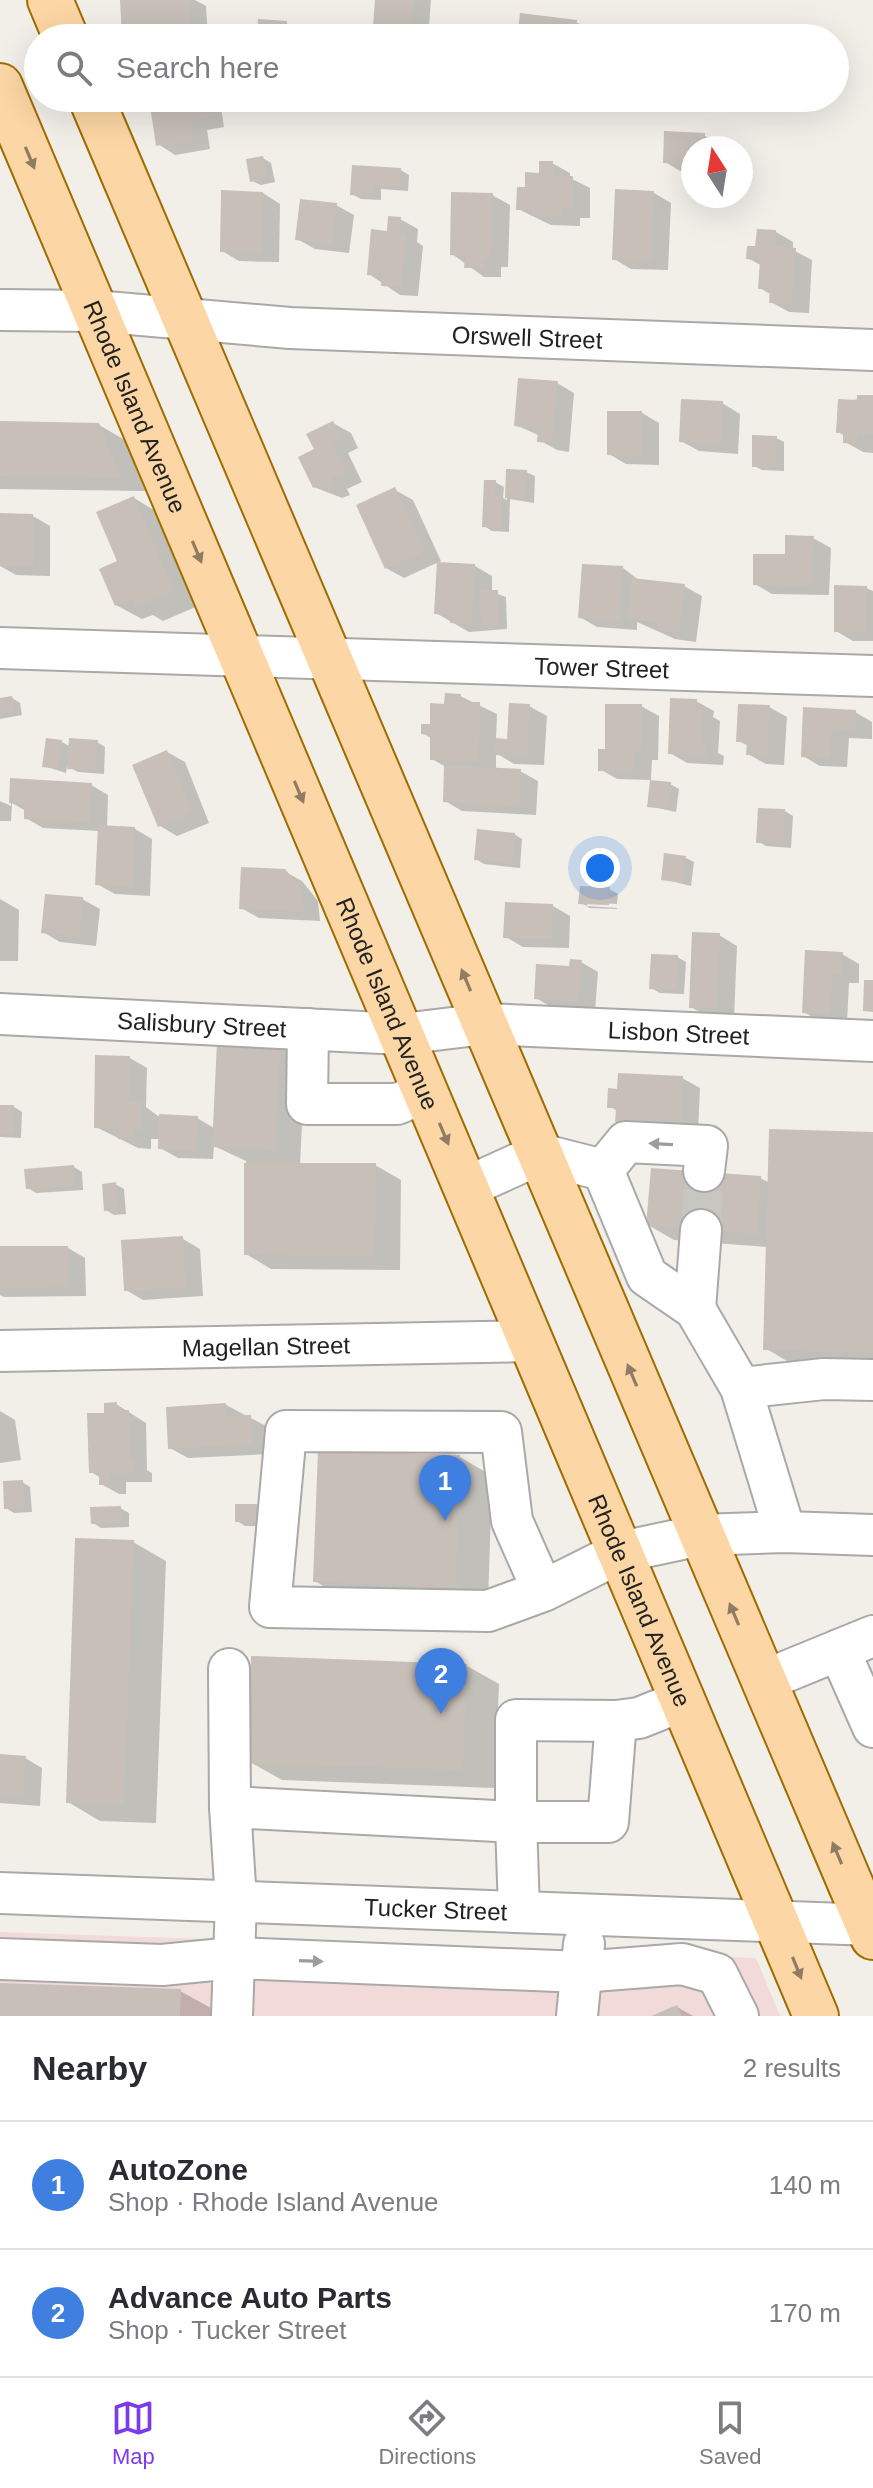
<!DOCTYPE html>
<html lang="en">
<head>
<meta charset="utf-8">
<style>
	body { margin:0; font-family:Helvetica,sans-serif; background:#f7f7f7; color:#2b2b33 }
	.compass { position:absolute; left:681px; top:136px; width:72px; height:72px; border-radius:50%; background:#fff; box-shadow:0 8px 32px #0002; rotate:348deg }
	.you { position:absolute; left:600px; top:868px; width:28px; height:28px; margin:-20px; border:6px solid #fff; border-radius:50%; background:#1a73e8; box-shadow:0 0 0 12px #1a73e833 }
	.badge { display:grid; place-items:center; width:52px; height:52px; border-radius:50%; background:#7c3aed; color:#fff; font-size:26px; font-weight:700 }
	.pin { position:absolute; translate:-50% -66px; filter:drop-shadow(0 2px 4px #0008) }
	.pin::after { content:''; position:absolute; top:42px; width:28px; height:24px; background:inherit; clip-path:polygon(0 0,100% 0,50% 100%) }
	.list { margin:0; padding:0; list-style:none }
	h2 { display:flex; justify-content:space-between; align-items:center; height:104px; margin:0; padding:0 32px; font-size:34px }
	h2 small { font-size:26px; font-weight:400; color:#7c7c81 }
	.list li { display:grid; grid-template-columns:52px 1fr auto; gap:24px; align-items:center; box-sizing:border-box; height:128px; padding:0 32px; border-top:2px solid #e1e1e2 }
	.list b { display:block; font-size:30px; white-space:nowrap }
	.list p { margin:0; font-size:26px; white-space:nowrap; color:#7c7c81 }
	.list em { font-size:26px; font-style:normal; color:#7c7c81 }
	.icon { flex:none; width:44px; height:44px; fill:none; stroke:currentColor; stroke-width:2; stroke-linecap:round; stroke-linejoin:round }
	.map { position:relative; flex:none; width:873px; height:2016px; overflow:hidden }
	.search { position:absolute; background:#fff; box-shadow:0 8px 32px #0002; left:24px; right:24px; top:24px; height:88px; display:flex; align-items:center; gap:20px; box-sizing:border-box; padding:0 28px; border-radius:44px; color:#7c7c81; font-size:30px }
	.sheet { height:360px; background:#fff }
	nav { display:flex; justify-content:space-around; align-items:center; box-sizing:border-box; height:112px; border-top:2px solid #e1e1e2; background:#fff; font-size:22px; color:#7c7c81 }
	nav a { display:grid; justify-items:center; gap:4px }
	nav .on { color:#7c3aed }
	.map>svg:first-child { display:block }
	.commercial { fill:#f2dad9 }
	.shadow { fill:#0003 }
	.building { fill:#c7bfb8 }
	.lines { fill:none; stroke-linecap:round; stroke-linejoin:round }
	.minor-tunnel { stroke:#c8c6c1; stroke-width:40; stroke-dasharray:40 20; stroke-linecap:butt }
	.minor-casing { stroke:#a9a9a9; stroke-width:44 }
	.major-casing { stroke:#a06b00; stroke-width:48 }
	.minor { stroke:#fff; stroke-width:40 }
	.major { stroke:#fcd6a4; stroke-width:44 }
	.oneway { fill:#8f7c63 }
	.oneway2 { fill:#9c9c9c }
	.labels { text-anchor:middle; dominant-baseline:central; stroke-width:7; stroke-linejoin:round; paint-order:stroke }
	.street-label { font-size:24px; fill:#222; stroke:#fff }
</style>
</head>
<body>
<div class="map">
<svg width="873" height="2016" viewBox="0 0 873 2016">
	<rect width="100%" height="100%" fill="#f2efe9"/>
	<path class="commercial" d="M 0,1932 L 756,1958 L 780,2016 L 0,2016 Z"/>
	<path class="shadow" d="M 122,0 L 195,0 L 206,6 L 208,38 L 125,38 Z
		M 377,0 L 431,0 L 428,38 L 374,38 Z
		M 576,22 L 594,32 L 593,38 L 519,38 Z
		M 286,23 L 295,28 L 294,38 L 259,38 Z
		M 168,98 L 214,98 L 220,101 L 224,127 L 207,130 L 210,149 L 175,155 L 158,144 Z
		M 704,135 L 721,148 L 693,148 L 693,172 L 682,172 L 665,162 Z
		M 263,158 L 271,163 L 275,182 L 261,185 L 252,181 Z
		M 552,163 L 570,173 L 570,178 L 590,188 L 590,218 L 580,218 L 580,226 L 551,225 L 518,209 L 527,189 Z
		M 401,170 L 409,175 L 408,191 L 381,189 L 381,200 L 361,199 L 352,194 Z
		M 263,193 L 280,204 L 279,262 L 239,261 L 222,251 Z
		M 654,193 L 671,203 L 668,270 L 631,269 L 614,259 Z
		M 492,195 L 510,205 L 508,267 L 501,267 L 501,277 L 484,277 L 452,254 Z
		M 336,205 L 354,215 L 349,253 L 315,249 L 297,239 Z
		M 400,219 L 418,229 L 417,242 L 423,246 L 418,296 L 400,295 L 369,274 Z
		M 776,232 L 793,242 L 793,250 L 812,260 L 809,313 L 789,312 L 771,302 L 772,295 L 760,288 L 762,266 L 748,258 Z
		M 557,383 L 574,393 L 569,452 L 557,450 L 539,440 L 540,436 L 516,425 Z
		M 873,398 L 873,453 L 863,452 L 845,442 L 845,436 L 838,432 L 840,401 Z
		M 722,403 L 740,414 L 738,454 L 699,451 L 681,441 Z
		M 642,413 L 659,423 L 659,465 L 626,464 L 609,454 Z
		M 0,423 L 99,425 L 125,440 L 145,491 L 0,489 Z
		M 333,423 L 351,433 L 358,448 L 348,453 L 362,482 L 347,489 L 350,495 L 342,498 L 314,487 L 316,450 Z
		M 776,438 L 784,442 L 784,471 L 762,470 L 754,466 Z
		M 508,471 L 526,472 L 535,476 L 534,503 L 510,499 L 509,532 L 492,531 L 484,526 L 495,482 L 504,487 L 503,498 L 507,500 Z
		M 395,490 L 413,500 L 441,561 L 404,578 L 386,568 Z
		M 134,498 L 159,513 L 198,606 L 163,621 L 153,615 L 142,619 L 116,605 L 120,562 Z
		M 0,515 L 33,516 L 50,526 L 50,576 L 16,575 L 0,566 Z
		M 813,538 L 831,548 L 829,595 L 772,594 L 755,584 Z
		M 439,564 L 475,566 L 492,576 L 492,592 L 506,597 L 507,629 L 469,632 L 436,613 Z
		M 623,568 L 640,581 L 684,586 L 702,596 L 696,642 L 675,639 L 637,622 L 637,630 L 597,627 L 580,617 Z
		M 866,588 L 873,591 L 873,641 L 853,641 L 836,631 Z
		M 460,696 L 497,714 L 496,740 L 509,741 L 529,706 L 547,716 L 544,765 L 514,764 L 496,753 L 496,770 L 520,771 L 538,781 L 536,815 L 462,811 L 445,801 L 446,767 L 432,759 L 432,739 L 423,733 L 446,706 Z
		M 12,698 L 20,703 L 22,715 L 0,719 L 0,700 Z
		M 696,701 L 714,711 L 713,717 L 720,721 L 718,753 L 724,756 L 723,765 L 687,763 L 670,753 Z
		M 641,706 L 659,716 L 658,760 L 652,760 L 651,780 L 617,779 L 600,769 L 607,751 Z
		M 769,707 L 787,717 L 784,765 L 766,764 L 748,754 L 749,746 L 738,741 Z
		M 805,709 L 855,712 L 872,722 L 872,739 L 849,738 L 847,767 L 820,766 L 803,756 Z
		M 62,742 L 71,747 L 97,742 L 105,747 L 104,774 L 78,772 L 67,766 L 66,773 L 44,766 Z
		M 167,752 L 185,762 L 209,823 L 177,836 L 160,826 Z
		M 12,780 L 91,785 L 108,795 L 107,827 L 135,829 L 152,839 L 150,896 L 115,894 L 97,884 L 100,831 L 43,828 L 26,818 L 26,811 L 12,803 L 11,821 L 0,821 L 0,801 L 11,806 Z
		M 670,784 L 679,789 L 676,812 L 649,806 Z
		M 785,811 L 793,816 L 791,848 L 766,846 L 758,841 Z
		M 514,834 L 522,839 L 520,868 L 484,864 L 476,859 Z
		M 686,858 L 694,862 L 691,886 L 663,879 Z
		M 284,871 L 302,881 L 318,901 L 320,921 L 259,918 L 241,908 Z
		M 609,889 L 618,894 L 617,904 L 587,902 L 587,906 L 581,903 Z
		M 0,899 L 19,910 L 18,961 L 0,961 Z
		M 82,899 L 100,909 L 96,946 L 60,942 L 43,932 Z
		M 553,906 L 570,916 L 569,948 L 523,947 L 506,937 Z
		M 587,906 L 617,908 L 617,909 L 589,908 Z
		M 719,935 L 737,946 L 734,1018 L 708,1017 L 691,1007 Z
		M 842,954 L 859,964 L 859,983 L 849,983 L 847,1023 L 821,1022 L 804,1012 Z
		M 677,957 L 686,962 L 684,994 L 660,993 L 651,988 Z
		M 581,962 L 598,972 L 595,1011 L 553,1008 L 536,998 Z
		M 279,1047 L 305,1062 L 300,1165 L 375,1165 L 401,1180 L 400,1270 L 271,1269 L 246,1254 L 246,1161 L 214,1146 L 213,1159 L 178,1158 L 160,1148 L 160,1139 L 151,1139 L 151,1149 L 138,1148 L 96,1127 L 130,1058 L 147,1068 L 146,1107 L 158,1116 L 197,1118 L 214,1128 Z
		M 682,1078 L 700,1088 L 698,1133 L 635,1131 L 617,1121 L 617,1111 L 609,1106 Z
		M 0,1107 L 14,1107 L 22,1112 L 21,1138 L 0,1137 Z
		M 873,1134 L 873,1369 L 797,1367 L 765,1348 L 768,1247 L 674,1240 L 648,1225 L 760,1178 L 770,1183 Z
		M 74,1167 L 82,1172 L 83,1190 L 36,1193 L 28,1188 Z
		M 115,1184 L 124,1189 L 126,1214 L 114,1215 L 106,1210 Z
		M 183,1239 L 200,1249 L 203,1296 L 143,1300 L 126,1290 Z
		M 0,1248 L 68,1248 L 85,1258 L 86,1296 L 4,1297 L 0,1295 Z
		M 116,1404 L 146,1423 L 147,1470 L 152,1473 L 152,1482 L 126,1482 L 126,1494 L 119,1494 L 101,1484 L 101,1478 L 91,1472 L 106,1415 Z
		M 226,1405 L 268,1427 L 269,1454 L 188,1458 L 170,1448 Z
		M 0,1411 L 15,1420 L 21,1460 L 0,1463 Z
		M 460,1457 L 492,1476 L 488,1605 L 347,1600 L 315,1581 Z
		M 22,1482 L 30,1487 L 32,1512 L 14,1513 L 6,1508 Z
		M 257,1506 L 265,1511 L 265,1526 L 245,1526 L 237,1521 Z
		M 120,1508 L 129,1513 L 129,1527 L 101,1528 L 93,1523 Z
		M 133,1542 L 166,1561 L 156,1823 L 100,1821 L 68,1802 Z
		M 467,1666 L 499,1684 L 495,1788 L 282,1780 L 250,1762 Z
		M 0,1756 L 25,1758 L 42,1768 L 40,1806 L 0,1803 Z
		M 0,1985 L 180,1991 L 213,2009 L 212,2016 L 0,2016 Z
		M 677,2007 L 693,2016 L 656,2016 Z"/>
	<path class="building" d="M 120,0 L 189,0 L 191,35 L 122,38 Z
		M 375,0 L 414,0 L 410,38 L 372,38 Z
		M 520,13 L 577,20 L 575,38 L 517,38 Z
		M 258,19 L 287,21 L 286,38 L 257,38 Z
		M 155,98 L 204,98 L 208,118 L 191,121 L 194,139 L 156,146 L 149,99 Z
		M 664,131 L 705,133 L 704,148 L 693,148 L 693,164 L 663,163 Z
		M 263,156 L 268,178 L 250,182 L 246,159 Z
		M 539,161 L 553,161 L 553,176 L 573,176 L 573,209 L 563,209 L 563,217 L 531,216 L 532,210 L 516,210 L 517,187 L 525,187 L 525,172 L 539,173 Z
		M 352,165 L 401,168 L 400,187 L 373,185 L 373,196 L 350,195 Z
		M 615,189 L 654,191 L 651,261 L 612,260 Z
		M 221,190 L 263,192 L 262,253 L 220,252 Z
		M 451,192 L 493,193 L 491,258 L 484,258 L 484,268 L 464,268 L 465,256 L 450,255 Z
		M 300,199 L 337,203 L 332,244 L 295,240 Z
		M 388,216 L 401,217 L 399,233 L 406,234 L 401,287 L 381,286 L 382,276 L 367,275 L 371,229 L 387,231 Z
		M 757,229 L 776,230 L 776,246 L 796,248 L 792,304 L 769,303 L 770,289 L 758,289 L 760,260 L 746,259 L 747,246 L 755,246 Z
		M 518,378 L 558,381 L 552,443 L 537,442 L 538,429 L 514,426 Z
		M 857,395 L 873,395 L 873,434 L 857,433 L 857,444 L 843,443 L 843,433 L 836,433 L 838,399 L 857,400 Z
		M 681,399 L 723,401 L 721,445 L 679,442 Z
		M 607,411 L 642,411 L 642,456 L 607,455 Z
		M 0,421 L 99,423 L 121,478 L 0,476 Z
		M 333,421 L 342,438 L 332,443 L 346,471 L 330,479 L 334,485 L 323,490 L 321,485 L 313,488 L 298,457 L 314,449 L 306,434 Z
		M 752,435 L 777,436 L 776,467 L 752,467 Z
		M 506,469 L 527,470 L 526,499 L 505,498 Z
		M 484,480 L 496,480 L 495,495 L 502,495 L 501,528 L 482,527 Z
		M 395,487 L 425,551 L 385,569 L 356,505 Z
		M 134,496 L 174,591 L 136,607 L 132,598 L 115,606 L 99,569 L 117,561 L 96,512 Z
		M 0,513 L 33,514 L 33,567 L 0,566 Z
		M 785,535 L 814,536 L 811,586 L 753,585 L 753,554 L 785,554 Z
		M 437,562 L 475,564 L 472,624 L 450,623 L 450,615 L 434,614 Z
		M 582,564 L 623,566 L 619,621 L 578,618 Z
		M 632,578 L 685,584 L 679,633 L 656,630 L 657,622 L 627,619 Z
		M 834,585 L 867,586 L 867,632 L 834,632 Z
		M 480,590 L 498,590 L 499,625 L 481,626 Z
		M 445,693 L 461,694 L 460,702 L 480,702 L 479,761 L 430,760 L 430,735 L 421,734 L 421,724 L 430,724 L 430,703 L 444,704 Z
		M 12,696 L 15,711 L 0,714 L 0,698 Z
		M 670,698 L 697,699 L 696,709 L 703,709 L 701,743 L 707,744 L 706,756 L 668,754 Z
		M 509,703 L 530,704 L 527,756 L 494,755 L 495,738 L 507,739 Z
		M 605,704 L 642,704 L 641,751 L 635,751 L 634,771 L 598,771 L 598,749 L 605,749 Z
		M 738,704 L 770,705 L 767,756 L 746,755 L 747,742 L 736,742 Z
		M 803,707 L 856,710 L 855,730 L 832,729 L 830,758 L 801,757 Z
		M 46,738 L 62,740 L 58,769 L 42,767 Z
		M 69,738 L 98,740 L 96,770 L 67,769 Z
		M 167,750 L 193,813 L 158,827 L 132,765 Z
		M 444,765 L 521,769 L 519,806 L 443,802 Z
		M 10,778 L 92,783 L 89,823 L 24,819 L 24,805 L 9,803 Z
		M 650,780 L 671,782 L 668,809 L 647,807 Z
		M 758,808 L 785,809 L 783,844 L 756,843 Z
		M 98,825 L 135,827 L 133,887 L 95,885 Z
		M 477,829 L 515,833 L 512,864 L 474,860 Z
		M 664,853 L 686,856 L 683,883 L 661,880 Z
		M 241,867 L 285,869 L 301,889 L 304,912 L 239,909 Z
		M 580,886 L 610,887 L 609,905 L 578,904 Z
		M 45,894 L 83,897 L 79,937 L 41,933 Z
		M 505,902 L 553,904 L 552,939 L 503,938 Z
		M 692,932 L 720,933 L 717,1009 L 689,1008 Z
		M 805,950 L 843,952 L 842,974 L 832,974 L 830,1014 L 802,1013 Z
		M 651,954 L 678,955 L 676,990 L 649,989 Z
		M 570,959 L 582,960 L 578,1002 L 534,999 L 536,964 L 569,966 Z
		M 864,980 L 873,980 L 873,1012 L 863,1011 Z
		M 217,1042 L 280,1045 L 275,1150 L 212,1147 Z
		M 95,1055 L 130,1056 L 129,1102 L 141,1102 L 141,1130 L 134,1130 L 134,1140 L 118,1139 L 119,1129 L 94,1128 Z
		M 618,1073 L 683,1076 L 681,1125 L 615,1122 L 616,1108 L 607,1108 L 608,1088 L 617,1089 Z
		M 0,1105 L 14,1105 L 14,1134 L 0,1134 Z
		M 159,1114 L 198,1116 L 196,1151 L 158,1149 Z
		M 769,1129 L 873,1132 L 873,1353 L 763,1350 Z
		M 244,1163 L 376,1163 L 375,1256 L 244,1255 Z
		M 74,1165 L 75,1186 L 26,1189 L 24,1169 Z
		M 651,1168 L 761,1176 L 757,1234 L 646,1226 Z
		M 116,1182 L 118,1210 L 104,1211 L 102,1184 Z
		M 183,1236 L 186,1287 L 124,1291 L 121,1240 Z
		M 0,1246 L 68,1246 L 69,1287 L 0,1288 Z
		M 117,1402 L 117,1410 L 129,1410 L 130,1461 L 135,1461 L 135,1473 L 109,1473 L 109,1485 L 99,1485 L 99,1473 L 89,1473 L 87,1413 L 104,1413 L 104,1403 Z
		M 226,1403 L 227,1416 L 251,1415 L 252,1444 L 168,1449 L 166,1407 Z
		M 318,1450 L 460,1455 L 456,1587 L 313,1582 Z
		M 23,1480 L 24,1508 L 4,1509 L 3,1481 Z
		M 235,1504 L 257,1504 L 257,1522 L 235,1522 Z
		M 121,1506 L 122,1523 L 91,1524 L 90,1507 Z
		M 75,1538 L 134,1540 L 124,1805 L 66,1803 Z
		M 251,1656 L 467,1664 L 463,1770 L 248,1763 Z
		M 0,1754 L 26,1756 L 23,1797 L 0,1795 Z
		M 0,1983 L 181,1989 L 180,2016 L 0,2016 Z
		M 677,2005 L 682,2016 L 651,2016 Z"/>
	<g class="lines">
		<path class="minor-tunnel" d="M 701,1230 L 704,1171"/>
		<defs>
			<g id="minor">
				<path id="s1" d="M 0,310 L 95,311 L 290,328 L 873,350"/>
				<path id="s2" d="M 0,648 L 873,676"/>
				<path id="s3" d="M 0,1014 L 402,1034 L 485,1024 L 873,1041"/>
				<path d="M 308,1029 L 307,1104 L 397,1104 L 426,1092"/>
				<path d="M 603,1170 L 626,1142 L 707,1146 L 704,1171"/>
				<path d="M 467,1187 L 540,1154 L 603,1170 L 647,1276 L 695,1309 L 741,1388 L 785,1532"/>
				<path d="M 695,1309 L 701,1230"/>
				<path id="s4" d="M 0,1351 L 532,1341"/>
				<path d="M 741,1388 L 824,1379 L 873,1380"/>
				<path d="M 543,1591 L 512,1521 L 501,1432 L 286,1431 L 270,1607 L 488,1611 L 543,1591 L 621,1552 L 701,1535 L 785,1532 L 873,1535"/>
				<path d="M 839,1650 L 873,1727"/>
				<path d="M 229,1669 L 230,1807"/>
				<path d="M 763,1681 L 873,1636"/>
				<path id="s5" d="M 0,1893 L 873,1925"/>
				<path d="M 519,1911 L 516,1822 L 608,1822 L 616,1721 L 639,1718 L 684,1700"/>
				<path d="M 0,1959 L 162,1965 L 233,1958 L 581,1972 L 682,1964 L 717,1974 L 738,2016"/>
				<path d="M 232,2016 L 236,1901 L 230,1807 L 516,1822 L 516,1720 L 616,1721"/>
				<path d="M 577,2016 L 584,1944"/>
			</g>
			<g id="major">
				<path d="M 50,0 L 66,38"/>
				<path id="s6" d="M 0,86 L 816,2016"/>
				<path d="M 91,98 L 873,1937"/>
			</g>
		</defs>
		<use href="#minor" class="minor-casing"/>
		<use href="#major" class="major-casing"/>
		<use href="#minor" class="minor"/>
		<use href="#major" class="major"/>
	</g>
	<defs><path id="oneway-solid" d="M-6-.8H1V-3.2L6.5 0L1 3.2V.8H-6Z" transform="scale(2)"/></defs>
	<g class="oneway">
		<use href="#oneway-solid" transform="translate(30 158) rotate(67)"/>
		<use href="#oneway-solid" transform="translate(197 552) rotate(67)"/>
		<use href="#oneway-solid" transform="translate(299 792) rotate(67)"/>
		<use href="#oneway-solid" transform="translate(466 980) rotate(-113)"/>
		<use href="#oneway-solid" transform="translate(444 1134) rotate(67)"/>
		<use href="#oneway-solid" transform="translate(632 1375) rotate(-113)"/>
		<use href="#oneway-solid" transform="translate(734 1614) rotate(-113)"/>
		<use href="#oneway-solid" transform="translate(837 1853) rotate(-113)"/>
		<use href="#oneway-solid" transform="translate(797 1968) rotate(68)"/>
	</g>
	<g class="oneway2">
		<use href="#oneway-solid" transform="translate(661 1144) rotate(-177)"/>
		<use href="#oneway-solid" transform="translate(311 1961) rotate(2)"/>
	</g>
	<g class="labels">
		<g class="street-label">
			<text stroke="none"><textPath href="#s1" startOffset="528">Orswell Street</textPath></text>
			<text stroke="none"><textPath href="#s6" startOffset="348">Rhode Island Avenue</textPath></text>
			<text stroke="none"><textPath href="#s2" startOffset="602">Tower Street</textPath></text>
			<text stroke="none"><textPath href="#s6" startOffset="996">Rhode Island Avenue</textPath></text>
			<text stroke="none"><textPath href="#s3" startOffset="202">Salisbury Street</textPath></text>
			<text stroke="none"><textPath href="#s3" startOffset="680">Lisbon Street</textPath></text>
			<text stroke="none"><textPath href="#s4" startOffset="266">Magellan Street</textPath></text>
			<text stroke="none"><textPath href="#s6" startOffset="1644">Rhode Island Avenue</textPath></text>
			<text stroke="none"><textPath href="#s5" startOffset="436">Tucker Street</textPath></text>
		</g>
	</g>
</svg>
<svg class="compass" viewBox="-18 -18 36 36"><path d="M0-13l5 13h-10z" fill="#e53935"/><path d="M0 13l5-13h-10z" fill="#7c7c81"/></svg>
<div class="you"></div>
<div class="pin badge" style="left:445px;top:1521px;background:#3f7fe0">1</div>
<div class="pin badge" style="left:441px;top:1714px;background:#3f7fe0">2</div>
<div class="search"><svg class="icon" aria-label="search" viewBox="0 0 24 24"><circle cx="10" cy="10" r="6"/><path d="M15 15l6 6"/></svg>Search here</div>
</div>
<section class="sheet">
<h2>Nearby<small>2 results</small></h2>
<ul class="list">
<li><span class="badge" style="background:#3f7fe0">1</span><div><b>AutoZone</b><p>Shop · Rhode Island Avenue</p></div><em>140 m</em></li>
<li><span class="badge" style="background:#3f7fe0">2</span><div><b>Advance Auto Parts</b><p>Shop · Tucker Street</p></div><em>170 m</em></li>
</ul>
</section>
<nav>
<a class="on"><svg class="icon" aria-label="map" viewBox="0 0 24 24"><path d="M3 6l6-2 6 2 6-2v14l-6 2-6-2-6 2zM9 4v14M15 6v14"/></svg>Map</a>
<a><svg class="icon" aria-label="directions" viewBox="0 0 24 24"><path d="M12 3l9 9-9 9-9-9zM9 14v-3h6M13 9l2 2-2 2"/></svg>Directions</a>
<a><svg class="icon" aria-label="saved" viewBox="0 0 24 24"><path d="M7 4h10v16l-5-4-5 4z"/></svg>Saved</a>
</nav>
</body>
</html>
